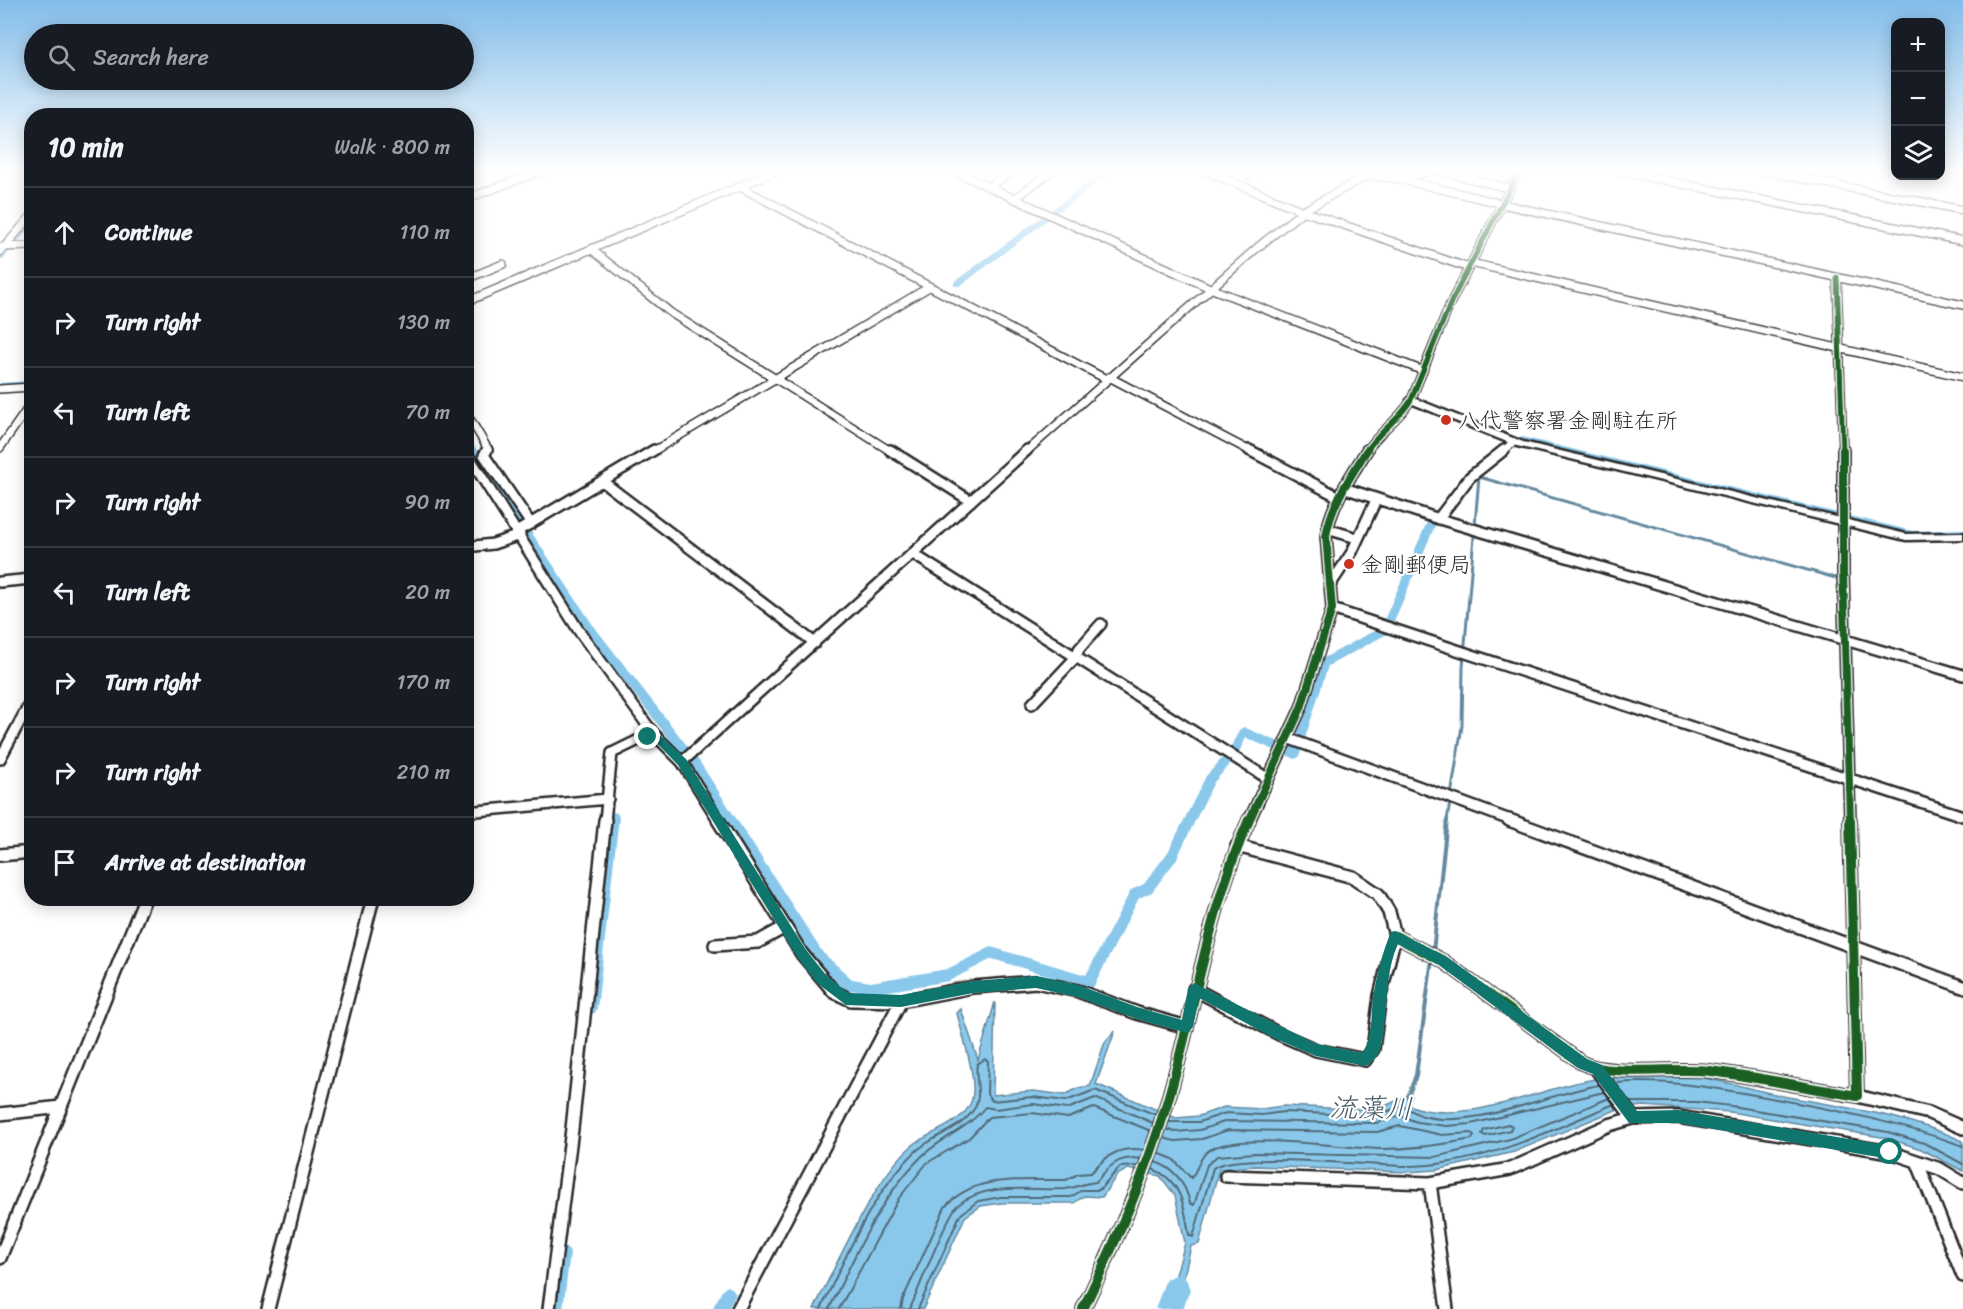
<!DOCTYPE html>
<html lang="en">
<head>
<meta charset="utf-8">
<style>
	body { margin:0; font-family:Sriracha,"Klee One",sans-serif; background:#242831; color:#f1f3f6 }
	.controls { position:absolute; right:18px; top:18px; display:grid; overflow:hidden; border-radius:12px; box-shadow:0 3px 15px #0003 }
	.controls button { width:54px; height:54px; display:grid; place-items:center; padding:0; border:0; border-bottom:2px solid #363941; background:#171b24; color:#f1f3f6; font:30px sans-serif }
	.stop { position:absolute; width:18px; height:18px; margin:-14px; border:4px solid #0f766e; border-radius:50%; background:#fff }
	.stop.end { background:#0f766e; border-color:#fff; box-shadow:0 2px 6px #0008 }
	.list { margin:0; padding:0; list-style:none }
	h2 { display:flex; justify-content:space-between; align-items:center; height:78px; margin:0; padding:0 24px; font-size:26px }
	h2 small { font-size:20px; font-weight:400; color:#9ea1a6 }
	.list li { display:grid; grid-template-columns:39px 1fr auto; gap:18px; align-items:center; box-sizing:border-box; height:90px; padding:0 24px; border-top:2px solid #363941 }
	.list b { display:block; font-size:22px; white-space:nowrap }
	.list em { font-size:20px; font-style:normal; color:#9ea1a6 }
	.icon { flex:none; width:33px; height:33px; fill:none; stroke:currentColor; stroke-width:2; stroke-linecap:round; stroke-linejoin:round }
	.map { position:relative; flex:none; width:1963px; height:1309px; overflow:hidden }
	.search { position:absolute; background:#171b24; box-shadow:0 3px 15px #0003; left:24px; top:24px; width:450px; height:66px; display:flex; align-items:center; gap:15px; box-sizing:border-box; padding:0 21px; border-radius:33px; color:#9ea1a6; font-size:22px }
	.panel { position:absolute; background:#171b24; box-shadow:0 3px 15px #0003; left:24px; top:108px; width:450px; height:798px; border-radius:24px }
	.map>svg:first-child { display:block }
	.water { fill:#8ac8eb; stroke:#64899e; stroke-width:1.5 }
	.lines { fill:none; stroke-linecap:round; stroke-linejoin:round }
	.shore { stroke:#516a78; stroke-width:2 }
	.stream-far1 { stroke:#64899e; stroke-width:3 }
	.stream { stroke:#64899e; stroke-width:4 }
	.canal { fill:#8ac8eb; fill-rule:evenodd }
	.river { fill:#8ac8eb; fill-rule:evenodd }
	.minor-far2-casing { stroke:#2b2b2b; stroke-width:10 }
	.minor-far1-casing { stroke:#2b2b2b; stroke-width:14 }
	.minor-casing { stroke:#2b2b2b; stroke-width:16 }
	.tertiary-casing { stroke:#2b2b2b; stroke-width:5 }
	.minor-far2 { stroke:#fff; stroke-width:7 }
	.minor-far1 { stroke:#fff; stroke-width:9 }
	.minor { stroke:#fff; stroke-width:11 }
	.tertiary { fill:#fff; fill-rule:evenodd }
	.cycleway-far2-casing { stroke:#fff; stroke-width:8 }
	.cycleway-far1-casing { stroke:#fff; stroke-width:11 }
	.cycleway-casing { stroke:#fff; stroke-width:14 }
	.cycleway-far2 { stroke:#1b5e20; stroke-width:5 }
	.cycleway-far1 { stroke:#1b5e20; stroke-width:8 }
	.cycleway { stroke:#1b5e20; stroke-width:10 }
	.route { fill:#0f766e }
	.poi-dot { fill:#c8321e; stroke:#fff; stroke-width:2 }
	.labels { text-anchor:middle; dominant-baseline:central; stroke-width:4.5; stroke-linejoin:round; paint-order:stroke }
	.poi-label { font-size:22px; fill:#2b2b2b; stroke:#fff; text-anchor:start }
	.near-water-label { font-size:28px; font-style:italic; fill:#485a65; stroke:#fff }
</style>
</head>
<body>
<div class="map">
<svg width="1963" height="1309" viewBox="0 0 1963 1309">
	<rect width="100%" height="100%" fill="#fff"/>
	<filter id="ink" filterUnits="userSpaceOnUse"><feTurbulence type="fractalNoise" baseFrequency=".0167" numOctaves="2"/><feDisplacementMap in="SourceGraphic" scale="12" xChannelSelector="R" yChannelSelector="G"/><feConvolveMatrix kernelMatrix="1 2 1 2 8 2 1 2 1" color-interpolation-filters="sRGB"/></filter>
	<g filter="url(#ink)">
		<path class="water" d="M 995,1002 L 993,1095 L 1033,1091 L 1065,1095 L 1078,1088 L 1090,1086 L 1105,1042 L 1115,1031 L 1096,1084 L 1176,1118 L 1199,1116 L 1224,1107 L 1262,1109 L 1283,1106 L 1376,1110 L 1409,1095 L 1412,1096 L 1409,1105 C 1463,1128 1536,1089 1590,1080 C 1609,1076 1630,1075 1649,1074 C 1695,1071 1743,1088 1788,1097 C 1848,1108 1907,1115 1963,1141 L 1963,1171 L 1921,1149 L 1887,1138 L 1730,1112 L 1643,1106 L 1618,1109 L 1514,1152 L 1437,1170 L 1406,1172 L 1255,1166 L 1219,1169 L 1199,1244 L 1191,1246 L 1181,1289 L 1172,1289 L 1185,1243 L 1175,1195 L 1160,1176 L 1128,1169 L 1117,1175 L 1102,1197 L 1084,1196 L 1074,1203 L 1001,1203 L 981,1206 L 965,1217 L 923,1309 L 814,1309 C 837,1264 875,1176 913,1145 C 929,1132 963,1124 971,1102 C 979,1081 962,1036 957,1013 L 961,1009 L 978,1060 Z"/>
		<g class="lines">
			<path class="shore" d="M 1616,1083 C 1670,1079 1722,1089 1776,1099 C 1840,1111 1901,1123 1963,1146
				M 1630,1102 L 1696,1102 L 1731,1106 L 1888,1132 L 1924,1143 L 1963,1164
				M 1169,1122 L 1199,1122 L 1226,1113 L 1262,1115 L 1284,1112 L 1376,1116 L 1402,1106 C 1409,1109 1416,1114 1423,1116 C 1475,1130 1546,1094 1599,1085
				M 1508,1124 L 1512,1126 L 1510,1130 L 1485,1136 L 1482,1134 L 1484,1130 Z
				M 1166,1129 L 1175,1132 L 1200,1130 L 1227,1121 L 1376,1123 L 1401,1116 L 1417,1122 L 1446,1126 L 1471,1124 L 1604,1092
				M 1158,1153 L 1173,1159 L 1191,1178 C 1198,1170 1199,1157 1208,1151 C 1236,1131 1343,1148 1381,1149 C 1412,1149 1442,1145 1472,1139 L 1474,1136 L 1472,1133 L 1442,1135 L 1400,1126 L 1377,1132 L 1228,1130 L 1202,1139 L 1175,1141 L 1163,1138
				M 1155,1162 C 1175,1168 1185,1183 1190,1203 L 1194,1205 L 1207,1165 L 1217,1156 L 1255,1153 L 1435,1157 L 1510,1139 L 1609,1098
				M 1152,1169 C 1181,1179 1185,1208 1189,1235 L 1193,1237 L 1213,1168 C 1234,1151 1370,1166 1404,1166 C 1478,1167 1548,1132 1614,1104
				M 821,1309 C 847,1255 871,1194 915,1152 C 933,1135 961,1130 974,1109 C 983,1095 974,1079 977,1064 L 985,1059 L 988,1061 L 987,1094 L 992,1101 L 1033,1097 L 1066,1101 L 1095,1090 L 1156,1115
				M 829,1309 C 855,1257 878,1200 920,1158 C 940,1138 967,1130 985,1107 L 996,1109 L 1033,1104 L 1067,1109 L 1095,1098 L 1153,1123
				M 839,1309 L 899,1198 L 927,1163 L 969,1138 L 989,1117 L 1032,1113 L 1068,1118 L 1094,1108 L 1151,1131
				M 901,1309 L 903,1299 L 945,1207 C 975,1173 1024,1181 1066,1180 L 1078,1174 L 1091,1173 C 1106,1155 1120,1146 1144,1150
				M 910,1309 C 918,1291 947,1214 958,1205 C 986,1181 1032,1191 1065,1189 C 1075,1188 1084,1183 1096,1182 C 1109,1166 1119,1155 1141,1159
				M 918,1309 L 960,1215 L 978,1201 L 1001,1197 L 1071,1197 L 1082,1190 L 1099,1190 L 1120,1167 L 1138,1166"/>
			<path class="stream-far1" d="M 1479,477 L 1839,579
				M 1447,821 L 1462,726 L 1463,667 L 1479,477 L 1476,473"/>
			<path class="stream" d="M 1433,952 L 1447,820
				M 1408,1097 L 1416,1075 L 1432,959"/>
			<path class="canal" d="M 1104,171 L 1112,171 L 960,286 L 954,286 L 954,282 Z
				M 1193,171 L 1203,171 L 1229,184 L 1224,185 Z
				M 1257,171 L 1265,171 L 1243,185 L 1239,185 L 1239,183 Z
				M 23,225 L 30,227 L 14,247 L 8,247 L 8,243 Z
				M 4,247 L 11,249 L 3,260 L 0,260 L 0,253 Z
				M 32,381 L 32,387 L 0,389 L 0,383 Z
				M 466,437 L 469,438 L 593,625 L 699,761 L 823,953 L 852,979 L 871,982 L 947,969 L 991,947 L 1086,975 L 1131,890 L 1144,884 L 1168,852 L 1206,776 L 1228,752 L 1240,729 L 1244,727 L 1248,729 L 1291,747 L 1320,660 L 1381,627 L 1428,520 L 1438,508 L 1441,507 L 1446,510 L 1437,521 L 1389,633 L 1328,666 L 1299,757 L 1295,759 L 1291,757 L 1246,738 L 1236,758 L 1214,782 L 1176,860 L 1152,892 L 1139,898 L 1094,986 L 1089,988 L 992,959 L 949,981 L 871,994 L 844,989 L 813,961 L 691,767 L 585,631 L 466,448 Z
				M 1522,437 L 1838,513 L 1843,516 L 1838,519 L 1519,442 L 1518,440 Z
				M 1850,516 L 1913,531 L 1963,529 L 1963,535 L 1913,537 L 1847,521 L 1845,519 Z
				M 613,812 L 617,813 L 619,817 L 597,1008 L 595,1013 L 590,1014 L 585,1013 L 583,1008 L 607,817 L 609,813 Z
				M 562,1245 L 567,1248 L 570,1253 L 563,1309 L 547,1309 L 554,1253 L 557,1248 Z
				M 728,1286 L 733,1289 L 736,1294 L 728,1309 L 712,1309 L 723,1289 Z"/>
			<path class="river" d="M 1176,1275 L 1186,1279 L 1190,1289 L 1183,1309 L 1155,1309 L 1166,1279 Z"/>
			<defs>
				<path id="minor-far2" d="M 954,171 L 1210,288 L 1421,370
					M 1206,171 L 1303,211 L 1469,268
					M 1440,171 L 1508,188
					M 1619,171 L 1963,241
					M 1764,171 L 1963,210
					M 1404,180 L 1503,204
					M 988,187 L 1013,171
					M 742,188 L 1106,379
					M 466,199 L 541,171
					M 1014,199 L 1049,173
					M 1502,204 L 1963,305
					M 1,247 L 32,246
					M 591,249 L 671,313 L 892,452
					M 0,252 L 32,215
					M 1471,263 L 1963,377
					M 1837,277 L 1843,452
					M 466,279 L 503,264
					M 466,302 L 776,171
					M 1109,377 L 1252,452
					M 0,389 L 32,387
					M 466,418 L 470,419 L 488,449 L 486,452
					M 0,448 L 32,402
					M 652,452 L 929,287
					M 1026,452 L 1258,247 L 1303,211 L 1368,175 L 1401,179 L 1430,171
					M 1366,452 C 1380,429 1398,422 1411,400 L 1451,302 L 1519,171
					M 1502,452 L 1514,442"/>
				<path id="minor-far1" d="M 487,450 L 484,455 L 531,524
					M 890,450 L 971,501
					M 1249,450 L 1339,497
					M 1843,450 L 1843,571 L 1850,821
					M 466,452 L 579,631 L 653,733 L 682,762 L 719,821
					M 602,481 L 815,643
					M 1344,488 L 1436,518 L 1963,675
					M 1438,519 L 1470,477 L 1504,450
					M 1327,529 L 1357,538
					M 518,531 L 654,450
					M 466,547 L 493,544 L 520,535
					M 913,554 L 1267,778
					M 0,582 L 32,579
					M 1331,584 L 1352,552 L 1376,500
					M 1332,609 L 1963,816
					M 1032,704 L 1076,657 L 1079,649 L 1101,624
					M 1287,738 L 1513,821
					M 0,759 L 32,699
					M 682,762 L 1027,450
					M 466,812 L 608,799
					M 605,821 L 612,753 L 653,733
					M 1249,821 L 1301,708 L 1332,609 L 1326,536 C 1331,505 1350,477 1367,450"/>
				<path id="minor" d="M 718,820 L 802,954 L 834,992 L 851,1000 L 901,1001 L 973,987 L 1036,982 L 1078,991 L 1137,1013 L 1187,1027
					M 1509,820 L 1963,987
					M 0,855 L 32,852
					M 1395,936 L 1443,961 L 1582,1063 C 1611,1077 1674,1067 1710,1071 C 1759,1077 1808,1088 1857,1096 L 1850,820
					M 715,945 L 758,942 L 785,927
					M 1194,989 L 1279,1034 L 1316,1050 L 1365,1060 L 1373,1049 L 1380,996 L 1395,936 L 1389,912 L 1378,894 L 1353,877 L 1237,846
					M 1597,1070 L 1633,1118
					M 1857,1096 L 1929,1113 L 1963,1128
					M 0,1114 L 61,1107
					M 1917,1161 L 1963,1276
					M 1226,1176 L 1430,1183 L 1510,1169 L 1609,1125 L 1633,1118 L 1678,1117 L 1890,1152 L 1940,1169 L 1963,1183
					M 1430,1183 L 1447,1309
					M 0,1258 L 145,898
					M 268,1309 L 373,898
					M 549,1309 L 572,1129 L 605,820
					M 738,1309 L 901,1001
					M 1083,1309 C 1115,1243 1146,1174 1167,1103 C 1195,1009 1208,910 1249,820"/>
				<path id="tertiary" d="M 1411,397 L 1523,442 L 1906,534 L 1963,533 L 1963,539 L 1906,540 L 1517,446 L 1408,402 L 1407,400 Z"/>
			</defs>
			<use href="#minor-far2" class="minor-far2-casing"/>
			<use href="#minor-far1" class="minor-far1-casing"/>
			<use href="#minor" class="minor-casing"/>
			<use href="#tertiary" class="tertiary-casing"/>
			<use href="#minor-far2" class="minor-far2"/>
			<use href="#minor-far1" class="minor-far1"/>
			<use href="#minor" class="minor"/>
			<use href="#tertiary" class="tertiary"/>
			<defs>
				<path id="cycleway-far2" d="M 1837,277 L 1843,452
					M 1366,452 C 1380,429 1398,422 1411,400 L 1451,302 L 1519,171"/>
				<path id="cycleway-far1" d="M 1843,450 L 1843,571 L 1850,821
					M 1249,821 L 1301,708 L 1332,609 L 1326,536 C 1331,505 1350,477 1367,450"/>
				<path id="cycleway" d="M 1395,936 L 1443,961 L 1582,1063 C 1611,1077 1674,1067 1710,1071 C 1759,1077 1808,1088 1857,1096 L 1850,820
					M 1083,1309 C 1115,1243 1146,1174 1167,1103 C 1195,1009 1208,910 1249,820"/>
			</defs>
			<use href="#cycleway-far2" class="cycleway-far2-casing"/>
			<use href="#cycleway-far1" class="cycleway-far1-casing"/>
			<use href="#cycleway" class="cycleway-casing"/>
			<use href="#cycleway-far2" class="cycleway-far2"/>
			<use href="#cycleway-far1" class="cycleway-far1"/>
			<use href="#cycleway" class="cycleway"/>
		</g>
	</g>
	<linearGradient id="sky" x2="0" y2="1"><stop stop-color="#82bce9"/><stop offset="0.48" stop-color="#fff"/><stop offset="1" stop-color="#fff" stop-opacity="0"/></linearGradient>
	<rect width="1963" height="355" fill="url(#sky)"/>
	<path class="route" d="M 653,729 L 686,759 L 806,950 L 826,975 L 848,993 L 901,995 L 973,981 L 1036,976 L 1078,985 L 1137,1007 L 1182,1020 L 1188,989 L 1194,983 L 1316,1044 L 1362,1053 C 1373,1039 1371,1015 1373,997 C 1377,975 1382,953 1391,932 L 1395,931 L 1447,957 L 1587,1059 L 1602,1065 L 1637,1111 L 1678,1110 L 1890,1146 L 1896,1152 L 1890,1159 L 1678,1123 L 1629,1123 L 1593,1074 L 1578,1068 L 1439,965 L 1398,944 C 1383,977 1389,1015 1380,1049 C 1378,1056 1371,1064 1365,1066 L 1316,1056 L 1274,1038 L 1199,998 L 1193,1027 L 1187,1033 L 1137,1019 L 1078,997 L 1036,988 L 973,993 L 901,1007 L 846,1005 L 817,983 L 798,958 L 678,765 L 653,739 L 644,740 L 644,734 Z"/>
	<g class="poi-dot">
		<circle cx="1446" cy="420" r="6"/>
		<circle cx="1349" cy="564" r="6"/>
	</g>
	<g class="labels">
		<g class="poi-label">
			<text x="1458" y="420">八代警察署金剛駐在所</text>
			<text x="1361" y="564">金剛郵便局</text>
		</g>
		<g class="near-water-label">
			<text transform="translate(1371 1108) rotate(1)">流藻川</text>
		</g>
	</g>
</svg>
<div class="controls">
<button>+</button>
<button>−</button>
<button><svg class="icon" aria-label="layers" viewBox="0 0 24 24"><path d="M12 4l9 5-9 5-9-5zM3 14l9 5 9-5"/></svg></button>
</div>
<div class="stop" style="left:1890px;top:1152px"></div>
<div class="stop end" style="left:648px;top:737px"></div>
<div class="search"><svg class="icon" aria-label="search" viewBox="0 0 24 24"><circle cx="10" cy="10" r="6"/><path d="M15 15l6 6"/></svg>Search here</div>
<section class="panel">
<h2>10 min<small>Walk · 800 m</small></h2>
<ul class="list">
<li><svg class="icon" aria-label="ahead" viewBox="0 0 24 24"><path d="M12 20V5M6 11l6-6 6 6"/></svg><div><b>Continue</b></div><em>110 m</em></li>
<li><svg class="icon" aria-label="right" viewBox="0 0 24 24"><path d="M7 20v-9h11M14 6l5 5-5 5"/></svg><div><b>Turn right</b></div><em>130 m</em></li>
<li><svg class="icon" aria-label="left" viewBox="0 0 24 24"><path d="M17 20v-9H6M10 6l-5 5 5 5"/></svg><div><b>Turn left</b></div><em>70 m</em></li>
<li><svg class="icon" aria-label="right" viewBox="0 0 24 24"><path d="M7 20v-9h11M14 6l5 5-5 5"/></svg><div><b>Turn right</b></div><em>90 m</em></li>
<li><svg class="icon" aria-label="left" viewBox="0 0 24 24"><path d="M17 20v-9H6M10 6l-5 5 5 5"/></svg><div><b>Turn left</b></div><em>20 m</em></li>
<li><svg class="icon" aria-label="right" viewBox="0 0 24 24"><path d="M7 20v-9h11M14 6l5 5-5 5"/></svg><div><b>Turn right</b></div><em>170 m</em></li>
<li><svg class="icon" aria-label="right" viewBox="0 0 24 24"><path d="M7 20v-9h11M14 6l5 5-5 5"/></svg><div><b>Turn right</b></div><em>210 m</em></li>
<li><svg class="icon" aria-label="arrive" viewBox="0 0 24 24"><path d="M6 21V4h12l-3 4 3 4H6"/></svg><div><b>Arrive at destination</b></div></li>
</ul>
</section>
</div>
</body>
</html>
